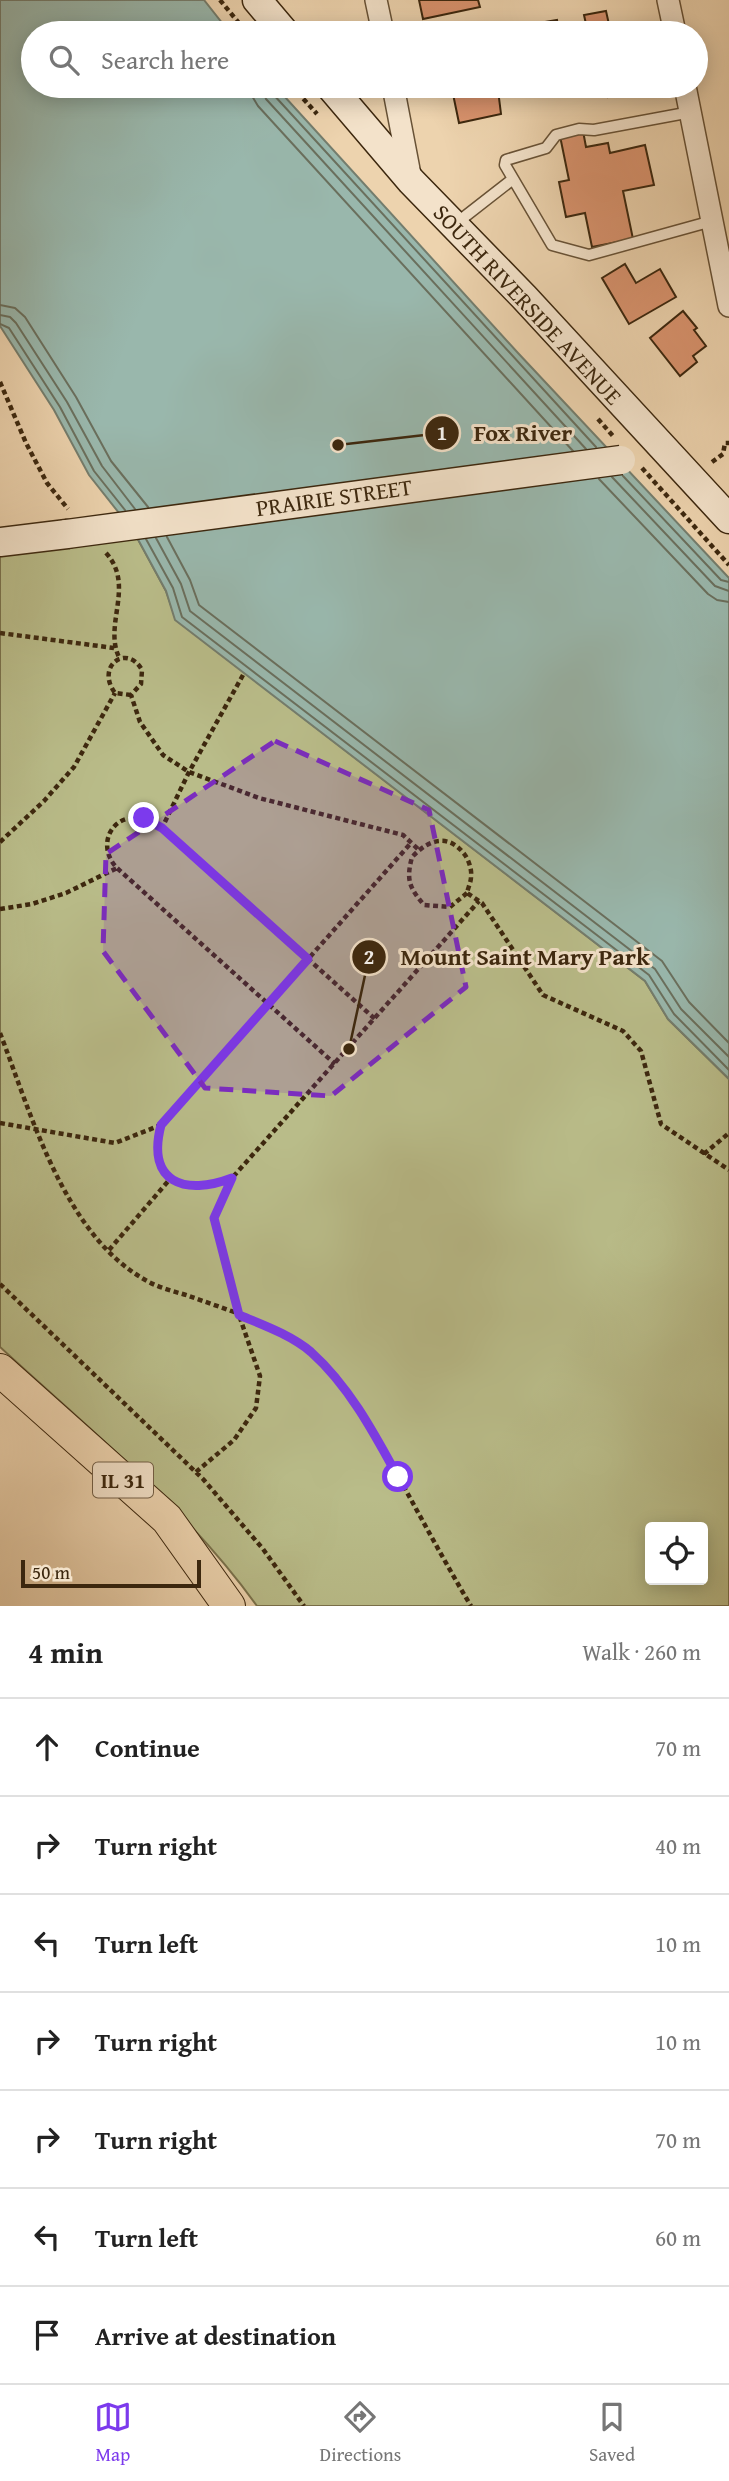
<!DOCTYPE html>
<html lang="en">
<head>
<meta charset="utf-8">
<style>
	body { margin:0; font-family:"Gentium Book Plus",serif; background:#f6f6f6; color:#222 }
	.controls { position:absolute; right:21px; bottom:21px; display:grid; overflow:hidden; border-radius:7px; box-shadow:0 4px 18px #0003 }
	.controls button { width:63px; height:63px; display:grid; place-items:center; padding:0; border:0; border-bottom:2px solid #e0e0e0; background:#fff; color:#222; font:35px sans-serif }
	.scale { position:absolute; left:21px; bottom:18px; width:180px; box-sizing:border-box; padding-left:7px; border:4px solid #3c270e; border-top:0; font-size:19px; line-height:24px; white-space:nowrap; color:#3c270e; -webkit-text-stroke:5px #f3e2ca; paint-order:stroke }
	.stop { position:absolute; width:21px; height:21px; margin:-16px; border:5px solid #7c3aed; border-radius:50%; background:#fff }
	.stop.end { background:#7c3aed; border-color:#fff; box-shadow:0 2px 7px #0008 }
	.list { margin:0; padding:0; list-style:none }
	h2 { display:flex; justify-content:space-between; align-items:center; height:91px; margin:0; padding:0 28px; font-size:30px }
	h2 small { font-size:23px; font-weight:400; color:#767676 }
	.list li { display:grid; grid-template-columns:46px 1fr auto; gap:21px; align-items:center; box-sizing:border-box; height:98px; padding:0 28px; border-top:2px solid #e0e0e0 }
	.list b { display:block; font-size:26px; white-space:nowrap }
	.list em { font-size:23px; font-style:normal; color:#767676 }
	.icon { flex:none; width:38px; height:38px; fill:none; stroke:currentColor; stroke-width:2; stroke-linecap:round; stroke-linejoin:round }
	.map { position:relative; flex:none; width:729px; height:1606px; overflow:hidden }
	.search { position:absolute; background:#fff; box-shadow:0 4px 18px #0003; left:21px; right:21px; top:21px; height:77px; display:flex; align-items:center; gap:18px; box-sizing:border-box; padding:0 24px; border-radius:38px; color:#767676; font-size:26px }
	.sheet { height:777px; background:#fff }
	nav { display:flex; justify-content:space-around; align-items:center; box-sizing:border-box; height:98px; border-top:2px solid #e0e0e0; background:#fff; font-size:19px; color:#767676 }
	nav a { display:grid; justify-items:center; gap:4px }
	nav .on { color:#7c3aed }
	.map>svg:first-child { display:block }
	.green { fill:#b9bc89; stroke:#7a724c; stroke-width:2; fill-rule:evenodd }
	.water { fill:#99b7ac; stroke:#747d6d; stroke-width:2 }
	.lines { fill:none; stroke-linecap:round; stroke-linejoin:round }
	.shore { stroke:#6a6f5d; stroke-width:2 }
	.building { fill:#d9936e; stroke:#3c270e; stroke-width:2 }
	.lane-casing { stroke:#685236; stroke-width:13 }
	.street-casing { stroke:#685236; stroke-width:24 }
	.secondary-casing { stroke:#3c270e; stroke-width:31 }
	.primary-casing { stroke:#3c270e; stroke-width:34 }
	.path { stroke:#3c270e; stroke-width:4.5; stroke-dasharray:5 3.5; stroke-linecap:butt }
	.lane { stroke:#f3e2ca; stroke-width:10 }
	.street { stroke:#f3e2ca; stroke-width:21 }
	.secondary { stroke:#f3e2ca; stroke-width:28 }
	.primary { stroke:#edd3ae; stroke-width:32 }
	.secondary-bridge-casing { stroke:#3c270e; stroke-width:31; stroke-linecap:butt }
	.secondary-bridge { stroke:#f3e2ca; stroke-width:28 }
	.route { stroke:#7c3aed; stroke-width:9 }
	.marked { fill:#7b2cbf; fill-opacity:0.2; stroke:#7b2cbf; stroke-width:5; stroke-dasharray:14 9; stroke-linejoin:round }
	.labels { text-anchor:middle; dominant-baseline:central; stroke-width:6; stroke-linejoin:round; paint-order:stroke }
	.shield { fill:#f3e2ca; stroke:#735f46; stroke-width:2 }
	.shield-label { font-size:21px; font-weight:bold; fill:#3c270e }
	.street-label { font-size:23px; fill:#3c270e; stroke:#f3e2ca }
	.leader { fill:none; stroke:#3c270e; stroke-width:2.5 }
	.callout-dot { fill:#3c270e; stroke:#f3e2ca; stroke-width:2.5 }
	.mark-label { font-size:21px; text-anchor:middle; font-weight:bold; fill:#fff }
	.callout-label { font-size:24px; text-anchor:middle; font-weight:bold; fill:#3c270e; stroke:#f3e2ca; stroke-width:6; stroke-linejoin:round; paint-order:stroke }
</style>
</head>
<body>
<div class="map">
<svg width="729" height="1606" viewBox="0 0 729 1606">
	<rect width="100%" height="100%" fill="#edd3ae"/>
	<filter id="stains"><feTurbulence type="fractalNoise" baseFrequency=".00286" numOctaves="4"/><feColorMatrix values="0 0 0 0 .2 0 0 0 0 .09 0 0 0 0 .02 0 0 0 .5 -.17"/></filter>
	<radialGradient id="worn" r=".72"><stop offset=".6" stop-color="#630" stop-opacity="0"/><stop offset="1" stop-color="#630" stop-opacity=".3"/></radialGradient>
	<path class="green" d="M 134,532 L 166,591 L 176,620 L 645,981 L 668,1019 L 729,1079 L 729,1606 L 257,1606 C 186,1507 89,1429 0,1347 L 0,546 ZM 650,1527 L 703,1527 L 703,1580 L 650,1580 Z"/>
	<path class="water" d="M 0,0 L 204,0 L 230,33 L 33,33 L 33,86 L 275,86 L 518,353 L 729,578 L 729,1079 L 668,1019 L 645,981 L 175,620 L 166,591 L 134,532 L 89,475 L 54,410 L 0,326 Z"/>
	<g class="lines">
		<path class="shore" d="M 251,86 L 252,96 L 258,106 L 573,451
			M 261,86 L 266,99 L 586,449
			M 270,86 L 272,93 L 596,447
			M 0,305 L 15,308 L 25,317 L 76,397 L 111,461 L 148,507
			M 0,315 L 10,317 L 16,323 L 67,402 L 102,466 L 135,509
			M 0,324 L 9,328 L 60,407 L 94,471 L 125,510
			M 623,476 L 721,580 L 729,582
			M 612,477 L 715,586 L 729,591
			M 599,479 L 708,594 L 717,600 L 729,602
			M 167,537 L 190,580 L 199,605 L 662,961 L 689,1002 L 729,1043
			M 156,538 L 181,584 L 190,611 L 655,969 L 681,1009 L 729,1057
			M 146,539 L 173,588 L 182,617 L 649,975 L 674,1014 L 729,1070"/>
	</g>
	<path class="building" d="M 419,0 L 478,0 L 480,7 L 423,19 Z
		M 606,11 L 610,29 L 588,33 L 584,15 Z
		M 557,20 L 559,33 L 534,33 L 533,24 Z
		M 494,86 L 495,90 L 498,90 L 501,114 L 459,123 L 453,94 Z
		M 605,86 L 647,86 L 648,89 L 608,97 Z
		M 583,131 L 586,147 L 608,143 L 610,153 L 645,145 L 654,185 L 623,191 L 633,239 L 592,247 L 585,213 L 566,217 L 559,182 L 569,180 L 560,136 Z
		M 625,264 L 636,283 L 660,269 L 676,297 L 629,324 L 602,278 Z
		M 683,311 L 697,328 L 694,330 L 706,346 L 693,356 L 697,362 L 680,376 L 650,338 Z"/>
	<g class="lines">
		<defs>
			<path id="lane" d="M 691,112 L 594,130 L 579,129 L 556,135 L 546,148 L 506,160 L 505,165 L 552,245 L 589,255 L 712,221
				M 454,225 L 513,179"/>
			<path id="street" d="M 376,0 L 383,33
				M 668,0 L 675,33
				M 393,86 L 411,180
				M 685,86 L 729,306"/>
			<path id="secondary" d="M 257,0 L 285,33
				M 330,86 L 411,181 L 524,297 L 729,519
				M 0,542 L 67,534"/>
			<path id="primary" d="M 0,1370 L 167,1519 L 229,1606"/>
		</defs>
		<use href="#lane" class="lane-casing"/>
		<use href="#street" class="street-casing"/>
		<use href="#secondary" class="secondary-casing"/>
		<use href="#primary" class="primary-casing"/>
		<path class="path" d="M 220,0 L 247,33
			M 292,86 L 317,114
			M 0,382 L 26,443 L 47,483 L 68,509
			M 598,419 L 613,436
			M 712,462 L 723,454 L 725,443 L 729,443
			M 642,468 L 729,565
			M 106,553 C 136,586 102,626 120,659
			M 0,633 L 114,648
			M 243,675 L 189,772 L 162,828 C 120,798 91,841 117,868 L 335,1064
			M 131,695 L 115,693 C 95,666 127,643 142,670 L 141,684 L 131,695 L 140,722 L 163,755 L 189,772 L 259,798 L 403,835 L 419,850
			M 162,828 L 375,1019
			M 0,842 L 44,801 L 74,767 L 115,693
			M 467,893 L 450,907 L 424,905 C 409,887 406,880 412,857 C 429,839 449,833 465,855 C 469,861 472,870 471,877 C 471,882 468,888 467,893 L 482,903 L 543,995 L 623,1031 L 641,1051 L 661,1124 L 729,1170
			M 0,909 L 32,904 L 66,893 L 117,868
			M 0,1033 C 32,1116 65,1238 149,1282 C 162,1289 177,1292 189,1296 C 230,1311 276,1324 310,1351 C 340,1376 366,1420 385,1453 C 414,1504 441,1556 471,1606
			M 0,1123 L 115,1143 L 161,1125 L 411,843
			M 161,1126 C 146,1182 186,1196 231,1178
			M 704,1154 L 729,1133
			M 109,1250 L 170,1179
			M 0,1284 L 203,1479 L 263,1549 L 304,1606
			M 196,1472 L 234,1440 L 256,1408 L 260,1376 L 239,1315 L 214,1218 L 232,1178 L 479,901"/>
		<use href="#lane" class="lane"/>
		<use href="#street" class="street"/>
		<use href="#secondary" class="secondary"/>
		<use href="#primary" class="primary"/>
		<defs>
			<path id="secondary-bridge" d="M 67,534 L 621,460"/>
		</defs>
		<use href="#secondary-bridge" class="secondary-bridge-casing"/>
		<use href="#secondary-bridge" class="secondary-bridge"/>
	</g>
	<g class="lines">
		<path class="route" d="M 144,818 L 162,828 L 308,959 L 161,1125 C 146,1183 185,1196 232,1178 L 214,1218 L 239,1315 C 263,1325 291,1335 311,1352 C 349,1386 374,1433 398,1477"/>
	</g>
	<path class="marked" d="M 275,741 L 429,810 L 466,987 L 331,1096 L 205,1088 L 103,951 L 106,854 Z"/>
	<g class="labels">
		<rect class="shield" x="93" y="1462.5" width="60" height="35" rx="5"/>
		<g class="shield-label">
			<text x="123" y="1480">IL 31</text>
		</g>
		<g class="street-label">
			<text transform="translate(528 304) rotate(47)">SOUTH RIVERSIDE AVENUE</text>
			<text transform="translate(334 497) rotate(-8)">PRAIRIE STREET</text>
		</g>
	</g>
	<path class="leader" d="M338 445L442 433M349 1049L369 957"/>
	<g class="callout-dot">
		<circle cx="338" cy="445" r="7"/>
		<circle cx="349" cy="1049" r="7"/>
		<circle cx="442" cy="433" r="18"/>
		<circle cx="369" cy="957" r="18"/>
	</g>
	<g class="mark-label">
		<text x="442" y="440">1</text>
		<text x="369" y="964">2</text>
	</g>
	<g class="callout-label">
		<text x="523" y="441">Fox River</text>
		<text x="525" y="965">Mount Saint Mary Park</text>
	</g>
	<rect width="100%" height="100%" filter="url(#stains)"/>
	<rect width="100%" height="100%" fill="url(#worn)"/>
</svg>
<div class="controls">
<button><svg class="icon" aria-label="locate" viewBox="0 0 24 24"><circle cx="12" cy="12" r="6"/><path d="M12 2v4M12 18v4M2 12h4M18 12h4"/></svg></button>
</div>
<div class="scale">50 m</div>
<div class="stop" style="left:398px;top:1477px"></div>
<div class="stop end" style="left:144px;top:818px"></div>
<div class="search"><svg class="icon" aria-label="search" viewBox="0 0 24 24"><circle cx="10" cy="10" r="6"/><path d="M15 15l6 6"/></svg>Search here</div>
</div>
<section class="sheet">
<h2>4 min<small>Walk · 260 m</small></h2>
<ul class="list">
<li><svg class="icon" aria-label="ahead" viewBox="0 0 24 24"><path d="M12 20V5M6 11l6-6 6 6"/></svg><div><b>Continue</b></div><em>70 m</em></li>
<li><svg class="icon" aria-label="right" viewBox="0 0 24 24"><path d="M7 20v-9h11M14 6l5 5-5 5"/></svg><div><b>Turn right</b></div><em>40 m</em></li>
<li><svg class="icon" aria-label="left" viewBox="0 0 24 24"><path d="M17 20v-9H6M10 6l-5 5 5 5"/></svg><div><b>Turn left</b></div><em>10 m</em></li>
<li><svg class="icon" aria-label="right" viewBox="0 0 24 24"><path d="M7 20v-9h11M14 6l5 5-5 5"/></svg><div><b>Turn right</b></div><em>10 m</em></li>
<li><svg class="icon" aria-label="right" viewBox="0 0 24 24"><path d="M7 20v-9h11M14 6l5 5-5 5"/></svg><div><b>Turn right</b></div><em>70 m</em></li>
<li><svg class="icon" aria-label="left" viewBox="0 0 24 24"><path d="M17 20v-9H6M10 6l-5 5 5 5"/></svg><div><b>Turn left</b></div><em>60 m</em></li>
<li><svg class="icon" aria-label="arrive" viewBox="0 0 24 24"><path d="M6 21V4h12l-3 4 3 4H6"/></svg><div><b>Arrive at destination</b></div></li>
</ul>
</section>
<nav>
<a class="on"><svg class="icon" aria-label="map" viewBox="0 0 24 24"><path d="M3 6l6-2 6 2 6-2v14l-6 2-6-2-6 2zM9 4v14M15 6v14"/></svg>Map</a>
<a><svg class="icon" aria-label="directions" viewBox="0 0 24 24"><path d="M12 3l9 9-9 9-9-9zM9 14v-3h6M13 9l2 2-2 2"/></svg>Directions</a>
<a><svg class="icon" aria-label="saved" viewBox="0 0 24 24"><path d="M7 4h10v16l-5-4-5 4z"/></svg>Saved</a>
</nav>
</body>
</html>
